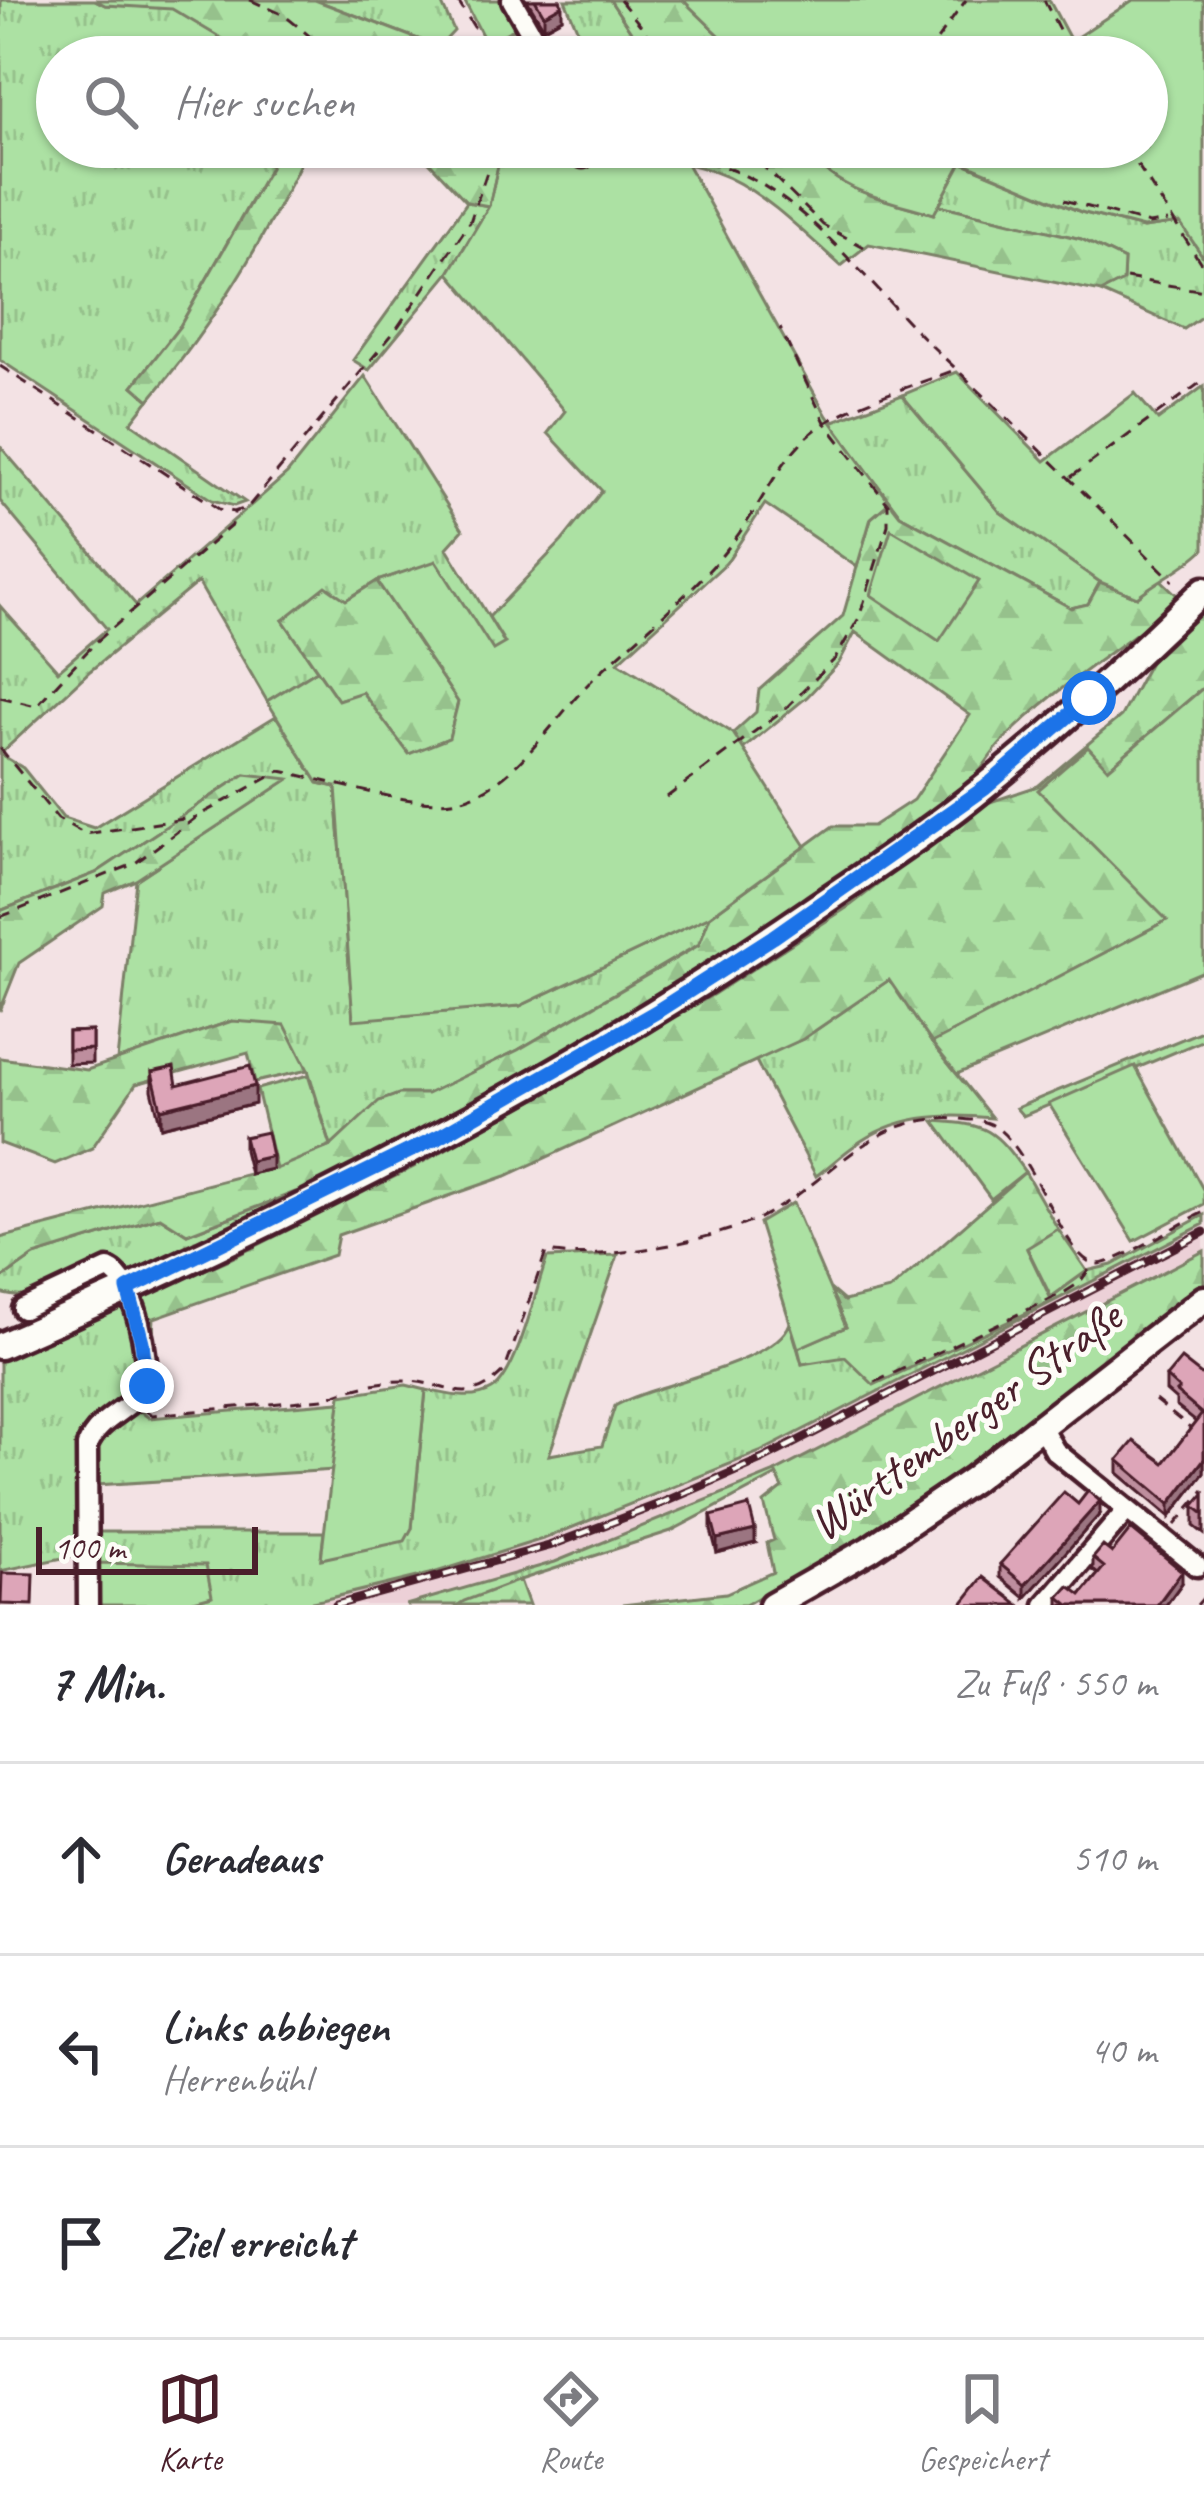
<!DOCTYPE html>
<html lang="de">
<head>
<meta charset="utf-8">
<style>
	body { margin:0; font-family:Caveat,sans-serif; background:#f2f2f3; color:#2b2b33 }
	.scale { position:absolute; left:36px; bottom:30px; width:222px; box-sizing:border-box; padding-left:12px; border:6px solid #4a1f2b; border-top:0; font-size:33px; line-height:42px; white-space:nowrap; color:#4a1f2b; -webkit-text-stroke:9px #fdfcf7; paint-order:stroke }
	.stop { position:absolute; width:36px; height:36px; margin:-27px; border:9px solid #1a73e8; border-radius:50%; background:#fff }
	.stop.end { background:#1a73e8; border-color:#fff; box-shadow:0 3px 12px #0008 }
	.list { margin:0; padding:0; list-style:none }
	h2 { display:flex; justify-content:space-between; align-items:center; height:156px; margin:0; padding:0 48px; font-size:51px }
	h2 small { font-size:39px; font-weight:400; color:#7c7c81 }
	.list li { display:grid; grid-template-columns:78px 1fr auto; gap:36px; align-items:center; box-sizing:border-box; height:192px; padding:0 48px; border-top:3px solid #e1e1e2 }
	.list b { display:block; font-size:45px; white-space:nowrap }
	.list p { margin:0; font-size:39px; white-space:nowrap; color:#7c7c81 }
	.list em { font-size:39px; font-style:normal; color:#7c7c81 }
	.icon { flex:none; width:66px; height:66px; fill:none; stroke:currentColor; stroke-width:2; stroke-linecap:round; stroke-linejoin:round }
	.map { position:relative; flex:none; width:1204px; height:1605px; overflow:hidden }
	.search { position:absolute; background:#fff; box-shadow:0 3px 9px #0004; left:36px; right:36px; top:36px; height:132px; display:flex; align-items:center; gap:30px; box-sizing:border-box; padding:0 42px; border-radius:66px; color:#7c7c81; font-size:45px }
	.sheet { height:732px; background:#fff }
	nav { display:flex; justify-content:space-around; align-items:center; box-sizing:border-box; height:168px; border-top:3px solid #e1e1e2; background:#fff; font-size:33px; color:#7c7c81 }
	nav a { display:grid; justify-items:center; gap:6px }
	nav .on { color:#4a1f2b }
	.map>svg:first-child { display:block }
	.built { fill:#ecd0d7 }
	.grass { fill:url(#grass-tufts); stroke:#7b8067; stroke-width:3 }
	.forest { fill:url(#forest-firs); stroke:#7b8067; stroke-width:3 }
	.green { fill:#ace1a3; stroke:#7b8067; stroke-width:3 }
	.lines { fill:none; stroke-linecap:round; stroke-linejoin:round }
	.minor-casing { stroke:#4a1f2b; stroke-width:27 }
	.major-casing { stroke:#4a1f2b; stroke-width:33 }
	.path { stroke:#4a1f2b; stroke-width:3; stroke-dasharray:12 9; stroke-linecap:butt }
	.minor { stroke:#fdfcf7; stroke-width:18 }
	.major { stroke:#fdfcf7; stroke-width:24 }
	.rail-casing { stroke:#4a1f2b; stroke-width:9 }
	.rail { stroke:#fdfcf7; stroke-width:4.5; stroke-dasharray:14; stroke-linecap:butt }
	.wall { fill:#be8e9e; stroke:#4a1f2b; stroke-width:3 }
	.shaded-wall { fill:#9b7481; stroke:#4a1f2b; stroke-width:3 }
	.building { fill:#dda5b8; stroke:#4a1f2b; stroke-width:3 }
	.route { stroke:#1a73e8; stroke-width:15 }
	.labels { text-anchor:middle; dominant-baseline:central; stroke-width:10; stroke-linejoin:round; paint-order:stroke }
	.street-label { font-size:48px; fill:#4a1f2b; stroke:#fdfcf7 }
</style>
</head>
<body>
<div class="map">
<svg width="1204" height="1605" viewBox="0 0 1204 1605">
	<defs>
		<pattern id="grass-tufts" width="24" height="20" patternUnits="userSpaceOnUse" patternTransform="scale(3)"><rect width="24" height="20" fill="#ace1a3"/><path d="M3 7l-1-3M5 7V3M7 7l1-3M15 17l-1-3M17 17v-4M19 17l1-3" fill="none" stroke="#96c18c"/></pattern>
		<pattern id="forest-firs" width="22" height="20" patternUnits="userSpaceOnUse" patternTransform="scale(3)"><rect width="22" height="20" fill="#ace1a3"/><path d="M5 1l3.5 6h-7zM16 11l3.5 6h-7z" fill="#96c18c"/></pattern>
	</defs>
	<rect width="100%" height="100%" fill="#f3e2e4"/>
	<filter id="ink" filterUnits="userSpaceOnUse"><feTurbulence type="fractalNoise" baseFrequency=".00833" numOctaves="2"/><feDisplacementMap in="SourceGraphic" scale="24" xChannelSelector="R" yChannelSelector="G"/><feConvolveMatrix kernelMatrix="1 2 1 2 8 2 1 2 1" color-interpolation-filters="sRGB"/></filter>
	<g filter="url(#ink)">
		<path class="built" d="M 1204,1224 L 1204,1251 L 771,1474 L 668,1519 L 555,1562 L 406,1605 L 297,1605 L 575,1528 L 658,1496 L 760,1452 Z"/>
		<path class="grass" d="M 1,0 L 95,0 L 105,5 L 172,8 L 253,57 L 57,57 L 57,147 L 276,147 L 270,167 L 180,326 L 133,386 L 149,400 L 131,423 L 245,502 L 234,506 L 212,500 L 0,360 Z
			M 315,0 L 440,0 L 454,31 L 439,47 Z
			M 565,0 L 610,0 L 648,57 L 589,57 Z
			M 961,162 L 1081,212 L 1143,228 L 1180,223 L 1204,258 L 1204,315 L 1184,329 L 1101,292 L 1123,280 L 1124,260 L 1081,239 L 939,205 Z
			M 467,202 L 489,206 L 449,273 L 369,370 L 353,360 Z
			M 365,376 L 463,530 L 447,548 L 505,644 L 493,651 L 436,562 L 377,581 L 345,601 L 283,620 L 317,670 L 267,701 L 198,582 L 90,671 L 0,754 L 0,606 L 58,671 L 107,629 L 0,501 L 0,446 L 136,605 L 287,474 Z
			M 902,395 L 1000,512 L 1100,582 L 1088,604 L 1071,608 L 900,515 L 831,422 Z
			M 276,716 L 318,783 L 336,787 L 353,1019 L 520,1006 L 710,916 L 699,944 L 518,1050 L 427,1094 L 399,1094 L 379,1102 L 331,1146 L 308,1070 L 232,1021 L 117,1060 L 136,880 L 287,780 L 245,774 L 96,873 L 0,911 L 0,754 L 23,768 L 63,818 L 94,828 Z
			M 890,979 L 932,1043 L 992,1118 C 942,1113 896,1115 854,1146 C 841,1155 829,1167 816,1176 L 755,1059 L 803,1039 Z
			M 1204,1030 L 1204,1040 L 1023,1116 L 1016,1108 Z
			M 296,1192 L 302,1195 C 233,1228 74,1315 0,1293 L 0,1280 L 34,1256 L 160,1217 L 187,1234 Z
			M 1204,1215 L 1204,1224 L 760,1452 L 546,1538 L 430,1574 L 322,1600 L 297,1605 L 179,1605 L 212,1596 L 80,1605 L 79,1566 L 89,1562 L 91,1444 L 136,1408 L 149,1418 L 340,1402 L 334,1470 L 97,1485 L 99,1532 L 324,1532 L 321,1558 L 412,1528 L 426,1390 C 447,1394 472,1402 492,1390 C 518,1373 536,1288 547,1258 L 618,1255 L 549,1455 L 602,1446 L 615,1406 C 654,1383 775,1365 790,1323 L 802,1364 L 1051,1302 L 1051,1297 L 1087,1271 L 1112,1265 Z
			M 120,1308 L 130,1314 L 144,1384 L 87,1433 L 82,1554 L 0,1571 L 0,1359 Z
			M 775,1472 L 777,1475 L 671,1531 L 520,1580 L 458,1605 L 406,1605 L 555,1562 Z"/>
		<path class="forest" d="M 95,0 L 315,0 L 439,47 L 438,57 L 253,57 L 172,9 L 105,5 Z
			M 610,0 L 683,0 L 742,57 L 648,57 Z
			M 276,147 L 308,147 C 265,240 215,322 149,400 L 133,386 L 180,326 L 270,168 Z
			M 415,147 L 502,147 L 529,164 L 498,166 L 489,206 L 467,202 Z
			M 593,147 L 804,147 C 835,192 884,199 933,214 L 939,205 L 1081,239 L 1124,260 L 1123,281 L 1101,292 L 869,244 L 841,266 C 752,185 722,152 596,160 Z
			M 890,502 L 900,515 L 1071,608 L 1088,604 L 1100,582 L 1137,597 L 1160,579 L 1181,599 C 1123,647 1055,686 1003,741 C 990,754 982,771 969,784 C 958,794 944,802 932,811 C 735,960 519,1078 302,1195 L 295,1192 L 187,1234 L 160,1217 L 34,1256 L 0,1280 L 0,1238 L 272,1168 L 331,1146 L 379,1101 L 399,1094 L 427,1094 L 518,1050 L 699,945 L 710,916 L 833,826 L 873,826 L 913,800 L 970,715 L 855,632 L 839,663 L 807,697 L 742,750 L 733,733 L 756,712 L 759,690 L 843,616 L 871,518 Z
			M 377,581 L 458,702 L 449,738 L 409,755 L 362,693 L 338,700 L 283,620 L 326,586 L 346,600 Z
			M 1204,609 L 1204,687 L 1108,769 L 1168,920 L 932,1043 L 889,980 L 803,1039 L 506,1176 L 338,1235 L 334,1255 L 154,1318 L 153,1334 L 145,1335 L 138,1310 L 142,1297 L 230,1259 L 414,1167 L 545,1094 L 714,994 L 851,905 L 981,805 L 1038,786 L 1121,716 L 1150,662 Z
			M 245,774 L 289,779 L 136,880 L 105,893 L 103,906 L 19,963 L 0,1011 L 0,911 L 96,873 Z
			M 232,1021 L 285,1025 L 308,1070 L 255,1082 L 248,1053 L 136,1084 L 92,1148 L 55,1164 L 0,1143 L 0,1058 L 87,1070 Z
			M 1025,1172 L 1058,1229 L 1027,1249 L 1052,1301 L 874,1385 L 845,1357 L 802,1364 L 798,1348 L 846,1327 L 830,1289 L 844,1301 L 890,1290 Z
			M 1204,1251 L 1204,1285 L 965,1470 L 886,1524 L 745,1605 L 622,1605 L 726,1593 L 773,1572 L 767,1543 L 774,1540 L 764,1503 L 783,1488 L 775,1472 Z
			M 520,1580 L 529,1605 L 458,1605 L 464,1601 Z"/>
		<path class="green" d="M 464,0 L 502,0 L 516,28 L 486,43 Z
			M 683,0 L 1049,0 L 1071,41 L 1133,0 L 1204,0 L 1204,258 L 1180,223 L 1143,228 L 1081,212 L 962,162 L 934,214 C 884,199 835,192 804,147 L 1147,147 L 1147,57 L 742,57 Z
			M 629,158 L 685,160 L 827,416 L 890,502 L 871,518 L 857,567 L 765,504 L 726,563 L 618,662 L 733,733 L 806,846 L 710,916 L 520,1006 L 353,1020 L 336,787 L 318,783 L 267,701 L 317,670 L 338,700 L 362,692 L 409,754 L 449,738 L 458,702 L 377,581 L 436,561 L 493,650 L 505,643 L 489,617 L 562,541 L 602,491 L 548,433 L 565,411 L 449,273 L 489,206 L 498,166 Z
			M 957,372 L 1045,461 L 1135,393 L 1158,420 L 1204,386 L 1204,549 C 1184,569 1159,579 1137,597 L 1100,582 L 1000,512 L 902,395 Z
			M 891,529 L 979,581 L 939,641 L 871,595 Z
			M 1204,687 L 1204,971 L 957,1074 L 932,1043 L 1167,920 L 1038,790 L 1088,747 L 1108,769 Z
			M 1135,1066 L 1204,1191 L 1204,1204 L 1134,1241 L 1049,1104 Z
			M 308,1075 L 331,1146 L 276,1169 L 257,1089 Z
			M 934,1121 C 988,1124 994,1129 1025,1172 L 991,1199 Z
			M 793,1203 L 846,1327 L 798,1348 L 759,1223 Z
			M 1058,1229 L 1087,1271 L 1051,1297 L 1027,1248 Z
			M 406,1385 L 426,1390 L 412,1528 L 405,1541 L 321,1559 L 341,1395 Z
			M 89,1563 L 206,1565 L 212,1596 L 179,1605 L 95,1605 Z"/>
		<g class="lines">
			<defs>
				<path id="minor" d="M 512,0 L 535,40 L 550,57
					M 583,147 L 583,157
					M 23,1309 L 108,1269 C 136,1280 149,1359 147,1386 C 130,1411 99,1417 87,1446 L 88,1605
					M 1042,1428 L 1055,1451 L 1197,1566
					M 1045,1605 L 1127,1510"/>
				<path id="major" d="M 0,1346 C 281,1224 556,1085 809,912 C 869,871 931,831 987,785 C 1063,724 1134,658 1204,590
					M 772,1605 L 870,1549 L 972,1480 L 1204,1299"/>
			</defs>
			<use href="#minor" class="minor-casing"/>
			<use href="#major" class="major-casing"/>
			<path class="path" d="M 250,0 L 284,15 L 335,57
				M 457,0 L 493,57
				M 620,0 L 666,57
				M 1044,0 L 1073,57
				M 497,57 L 525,51
				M 925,57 L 966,0
				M 470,147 L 490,159
				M 744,147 L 823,225 L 864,247
				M 1126,147 L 1204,268
				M 601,155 C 648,151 694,154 737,172 C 814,205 875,293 935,349 C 1016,425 1094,503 1173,581
				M 1064,200 L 1149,224 L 1168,221
				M 1126,278 L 1204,291
				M 0,366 L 219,509 L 234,512 L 248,507 L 395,331 L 470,222 L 491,160 L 568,157
				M 1071,477 L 1204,380
				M 0,697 L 36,706 L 95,643 L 232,525 L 234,513
				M 0,748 L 58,819 L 85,834 L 197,817
				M 667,797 L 786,708 L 835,659 L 859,618 L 888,525 L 888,504 L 825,422 L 780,328
				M 0,917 L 134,864 L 198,816 L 280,771 C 329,780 412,809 458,800 C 512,789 555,717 592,680 C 642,631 699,590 740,532 C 763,501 779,462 808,436 C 843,404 913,387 957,369
				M 875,1382 L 1065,1292 L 1079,1283 L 1092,1266
				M 1155,1400 L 1191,1429
				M 146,1411 L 152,1415 L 323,1399 C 347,1389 381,1380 407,1381 C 449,1382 466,1411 505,1370 L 546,1252 C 602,1262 720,1241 769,1213 C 839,1174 871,1113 960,1119 C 969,1120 980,1120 988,1123 C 1031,1139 1063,1263 1097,1264 C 1115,1265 1182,1222 1204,1212
				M 1175,1525 L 1204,1490
				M 1197,1605 L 1204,1597"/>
			<use href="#minor" class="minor"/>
			<use href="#major" class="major"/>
			<defs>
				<path id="rail" d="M 336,1605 L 549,1546 L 662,1503 L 763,1459 L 1204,1232"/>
			</defs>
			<use href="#rail" class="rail-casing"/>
			<use href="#rail" class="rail"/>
		</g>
		<path class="wall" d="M 527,0 L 560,0 L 562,18 L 544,28 Z
			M 92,1031 L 92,1063 L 68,1064 L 68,1032 Z
			M 152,1072 L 177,1085 L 255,1104 L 161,1127 L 152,1090 Z
			M 244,1137 L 272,1169 L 250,1174 L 244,1150 Z
			M 1166,1377 L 1204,1377 L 1204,1473 L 1170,1517 L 1118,1473 L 1118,1460 L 1164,1463 L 1196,1422 L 1176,1406 L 1176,1400 L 1166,1391 Z
			M 1204,1494 L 1204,1534 L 1194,1526 L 1194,1506 Z
			M 1078,1504 L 1100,1514 L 1025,1598 L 1000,1577 L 1000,1564 Z
			M 711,1516 L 755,1543 L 717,1553 L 711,1530 Z
			M 1112,1553 L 1182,1583 L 1166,1605 L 1059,1605 L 1059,1597 L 1081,1595 L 1098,1574 L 1093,1570 L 1093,1558 Z"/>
		<path class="shaded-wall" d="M 562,5 L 562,18 L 544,28 L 544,15 Z
			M 255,1086 L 255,1104 L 161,1127 L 161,1109 Z
			M 272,1156 L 272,1169 L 250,1174 L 250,1161 Z
			M 1204,1459 L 1204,1473 L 1170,1517 L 1170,1504 Z
			M 1100,1501 L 1100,1514 L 1025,1598 L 1025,1585 Z
			M 755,1530 L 755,1543 L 717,1553 L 717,1539 Z
			M 1182,1571 L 1182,1583 L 1166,1605 L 1157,1605 Z"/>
		<path class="building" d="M 535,0 L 560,0 L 562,5 L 544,15 Z
			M 92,1031 L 92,1049 L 68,1050 L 68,1032 Z
			M 250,1066 L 255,1086 L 161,1109 L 152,1072 L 174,1067 L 177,1085 Z
			M 267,1132 L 272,1156 L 250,1161 L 244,1137 Z
			M 1181,1359 L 1204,1377 L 1204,1459 L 1170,1504 L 1118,1460 L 1134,1441 L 1164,1463 L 1202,1414 L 1176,1392 L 1179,1389 L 1166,1377 Z
			M 1088,1491 L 1100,1501 L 1025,1585 L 1000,1564 L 1064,1492 L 1078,1504 Z
			M 1204,1494 L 1204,1514 L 1194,1506 Z
			M 749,1506 L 755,1530 L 717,1539 L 711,1516 Z
			M 1131,1529 L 1182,1571 L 1157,1605 L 1069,1605 L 1059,1597 L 1069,1586 L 1081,1595 L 1104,1567 L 1093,1558 L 1103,1546 L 1112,1553 Z
			M 2,1573 L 34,1574 L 33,1605 L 1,1604 Z
			M 983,1577 L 1019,1605 L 961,1605 Z"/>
	</g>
	<g class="lines" filter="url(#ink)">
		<path class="route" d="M 147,1386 L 142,1342 L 128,1289 L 440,1136 L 656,1012 L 773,937 L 985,788 L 1089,698"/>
	</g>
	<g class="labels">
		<g class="street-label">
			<text transform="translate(965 1420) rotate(-36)">Württemberger Straße</text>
		</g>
	</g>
</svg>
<div class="scale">100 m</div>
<div class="stop" style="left:1089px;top:698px"></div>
<div class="stop end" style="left:147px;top:1386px"></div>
<div class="search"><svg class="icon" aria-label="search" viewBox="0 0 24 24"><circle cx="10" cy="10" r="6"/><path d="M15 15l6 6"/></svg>Hier suchen</div>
</div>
<section class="sheet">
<h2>7 Min.<small>Zu Fuß · 550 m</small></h2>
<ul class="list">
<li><svg class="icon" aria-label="ahead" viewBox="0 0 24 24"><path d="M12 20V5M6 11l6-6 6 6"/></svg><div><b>Geradeaus</b></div><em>510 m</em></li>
<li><svg class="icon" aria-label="left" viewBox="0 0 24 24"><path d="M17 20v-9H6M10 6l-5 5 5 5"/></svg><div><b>Links abbiegen</b><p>Herrenbühl</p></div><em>40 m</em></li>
<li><svg class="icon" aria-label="arrive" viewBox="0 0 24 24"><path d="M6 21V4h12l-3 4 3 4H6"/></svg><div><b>Ziel erreicht</b></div></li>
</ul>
</section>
<nav>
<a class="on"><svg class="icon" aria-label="map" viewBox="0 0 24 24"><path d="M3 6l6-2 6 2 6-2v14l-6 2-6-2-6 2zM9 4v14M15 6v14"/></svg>Karte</a>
<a><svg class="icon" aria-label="directions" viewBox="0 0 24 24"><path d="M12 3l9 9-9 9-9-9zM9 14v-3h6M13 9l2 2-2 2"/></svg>Route</a>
<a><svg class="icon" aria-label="saved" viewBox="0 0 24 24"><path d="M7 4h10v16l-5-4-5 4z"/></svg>Gespeichert</a>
</nav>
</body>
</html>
